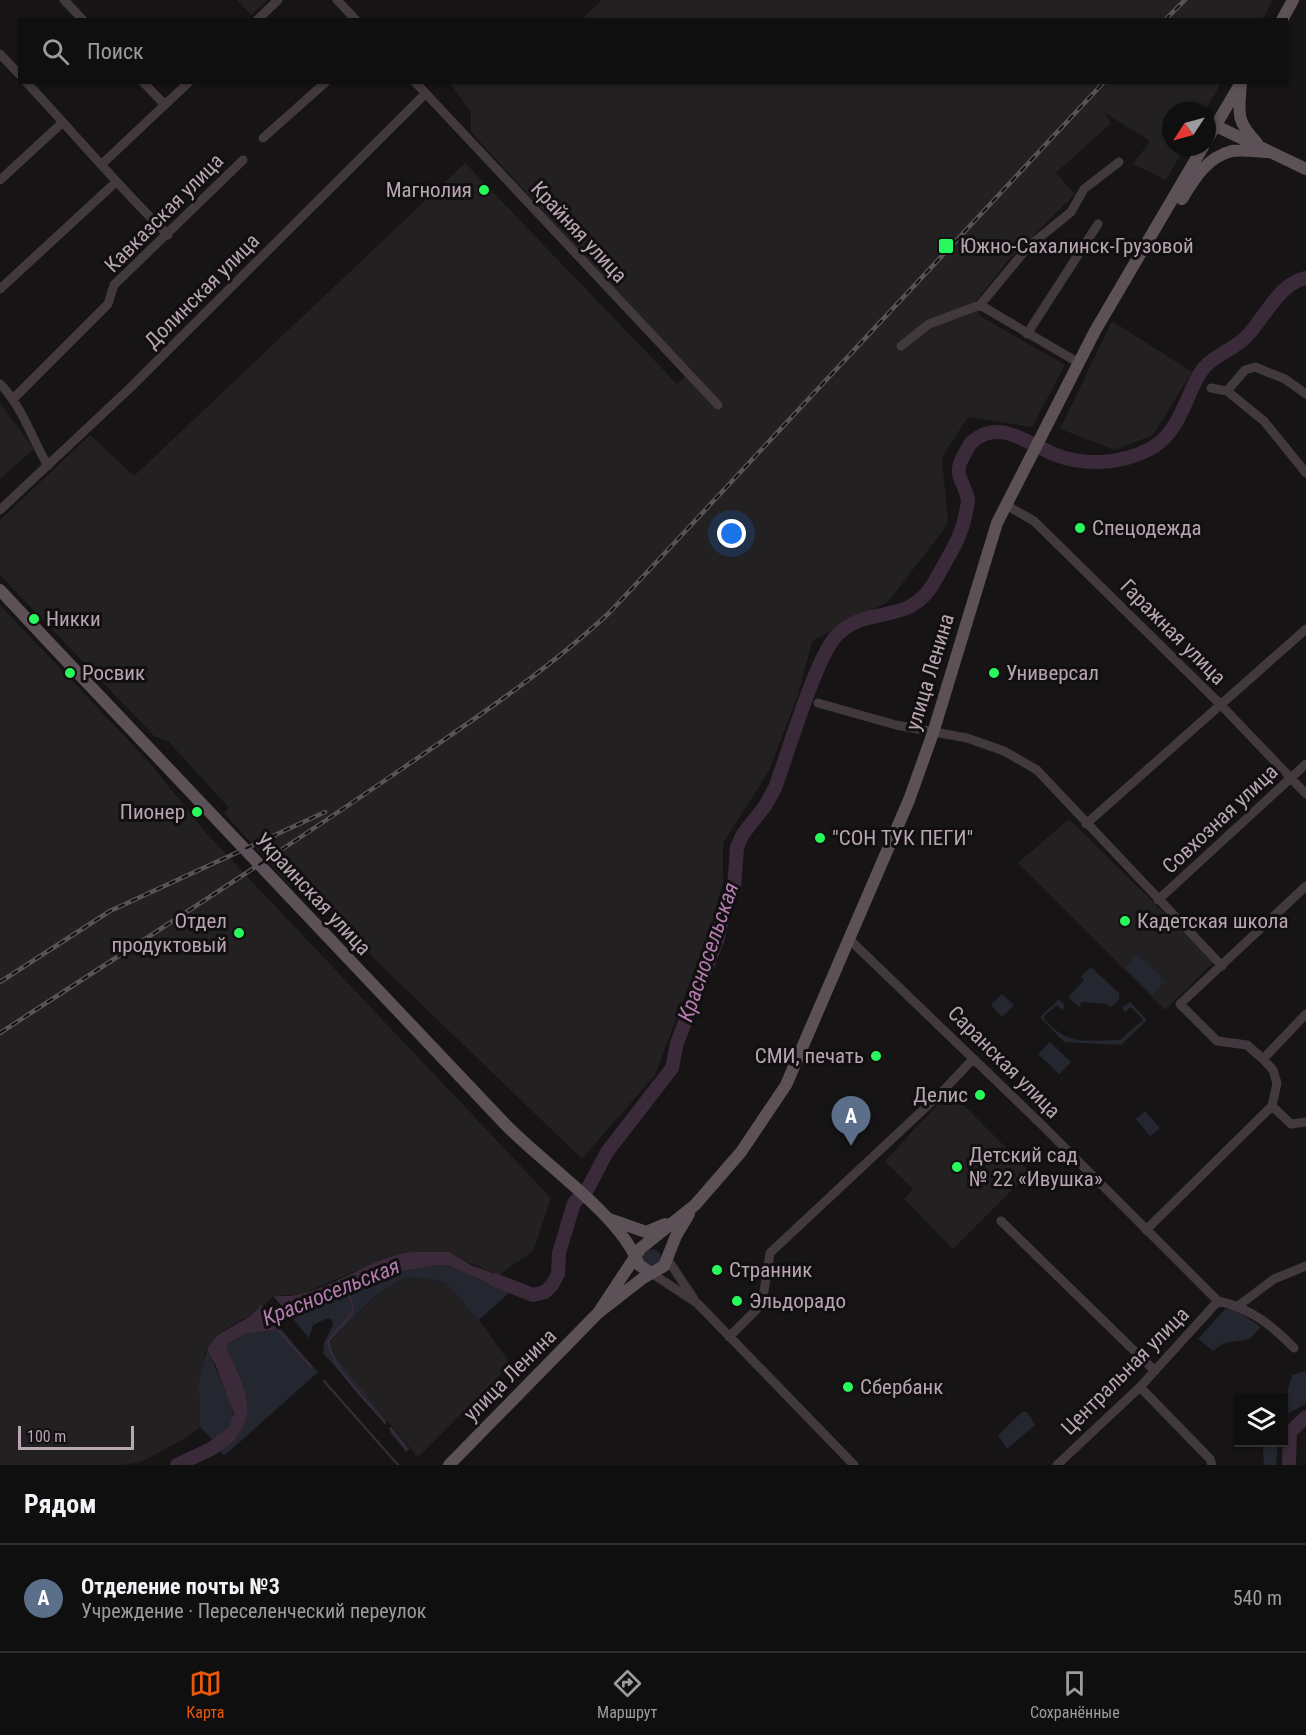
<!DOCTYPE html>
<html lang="ru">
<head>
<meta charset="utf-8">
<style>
	body { margin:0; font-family:"Roboto Condensed",sans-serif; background:#191819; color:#f1f3f6 }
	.controls { position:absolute; right:18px; bottom:18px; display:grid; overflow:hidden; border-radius:0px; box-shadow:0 2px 4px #0004 }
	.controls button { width:54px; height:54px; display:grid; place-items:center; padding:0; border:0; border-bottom:2px solid #302f30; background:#100f10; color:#f1f3f6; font:30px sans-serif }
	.compass { position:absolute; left:1162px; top:102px; width:54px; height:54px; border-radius:50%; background:#100f10; box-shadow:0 2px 4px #0004; rotate:234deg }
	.scale { position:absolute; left:18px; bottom:15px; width:116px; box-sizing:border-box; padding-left:6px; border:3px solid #b7a5b2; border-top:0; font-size:16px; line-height:21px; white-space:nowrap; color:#b7a5b2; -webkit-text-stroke:4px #110f10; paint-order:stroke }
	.you { position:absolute; left:732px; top:534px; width:21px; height:21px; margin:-15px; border:4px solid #fff; border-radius:50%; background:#1a73e8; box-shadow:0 0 0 9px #1a73e833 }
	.badge { display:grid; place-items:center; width:39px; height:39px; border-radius:50%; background:#ea580c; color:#fff; font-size:20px; font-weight:700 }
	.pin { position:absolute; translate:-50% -50px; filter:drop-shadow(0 2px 3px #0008) }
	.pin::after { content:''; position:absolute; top:32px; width:21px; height:18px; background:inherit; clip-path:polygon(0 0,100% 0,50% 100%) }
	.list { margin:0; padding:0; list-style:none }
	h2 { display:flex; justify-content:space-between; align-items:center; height:78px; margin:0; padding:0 24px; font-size:26px }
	h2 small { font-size:20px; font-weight:400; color:#9c9c9f }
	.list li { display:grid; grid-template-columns:39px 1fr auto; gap:18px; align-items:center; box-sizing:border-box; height:108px; padding:0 24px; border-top:2px solid #302f30 }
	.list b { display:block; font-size:22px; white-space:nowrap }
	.list p { margin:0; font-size:20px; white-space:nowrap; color:#9c9c9f }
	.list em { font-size:20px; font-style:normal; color:#9c9c9f }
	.icon { flex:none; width:33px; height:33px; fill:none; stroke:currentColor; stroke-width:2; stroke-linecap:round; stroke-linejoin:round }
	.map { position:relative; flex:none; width:1306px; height:1465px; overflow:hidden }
	.search { position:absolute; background:#100f10; box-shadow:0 2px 4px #0004; left:18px; right:18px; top:18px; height:66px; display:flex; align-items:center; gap:15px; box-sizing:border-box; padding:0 21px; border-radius:0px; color:#9c9c9f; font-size:22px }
	.sheet { height:186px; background:#100f10 }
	nav { display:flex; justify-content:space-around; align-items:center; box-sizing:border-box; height:84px; border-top:2px solid #302f30; background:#100f10; font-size:16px; color:#9c9c9f }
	nav a { display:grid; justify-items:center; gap:3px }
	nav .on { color:#ea580c }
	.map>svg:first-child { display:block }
	.built { fill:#232022 }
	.green { fill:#24272f }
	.water { fill:#3b2a3a }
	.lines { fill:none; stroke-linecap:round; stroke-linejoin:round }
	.stream { stroke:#3b2a3a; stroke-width:2 }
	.river { stroke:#3b2a3a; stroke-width:14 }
	.minor { stroke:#41393e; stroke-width:9 }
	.major { stroke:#5b5157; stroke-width:12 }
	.rail-casing { stroke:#5b5158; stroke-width:4.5 }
	.rail { stroke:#110f10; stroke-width:2; stroke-dasharray:7; stroke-linecap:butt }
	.poi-dot { fill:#28fa5e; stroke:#110f10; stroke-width:2 }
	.labels { text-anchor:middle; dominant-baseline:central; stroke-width:6; stroke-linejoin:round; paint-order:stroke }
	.poi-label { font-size:21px; fill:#b7a5b2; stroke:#110f10; text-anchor:start }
	.street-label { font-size:21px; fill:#b7a5b2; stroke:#110f10 }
	.water-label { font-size:22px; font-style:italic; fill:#b47bb1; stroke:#110f10 }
</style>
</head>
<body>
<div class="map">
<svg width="1306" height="1465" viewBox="0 0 1306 1465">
	<rect width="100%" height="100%" fill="#161415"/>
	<path class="built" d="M 237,0 L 268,0 L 251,15 Z
		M 602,0 L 1273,0 L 1262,20 L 582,19 Z
		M 450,83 L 1221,83 L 1205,111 L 1171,111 L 1171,147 L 1185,147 L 1166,180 L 1133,164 L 1150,141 L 1105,113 L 1111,123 L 1056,173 L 1075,194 L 1007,262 L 976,301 L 980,316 L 1065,365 L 1032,427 L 968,417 L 942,457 L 948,524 L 888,602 L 812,641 L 798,695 L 769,771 L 723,843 L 723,882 L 712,924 L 655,1075 L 582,1159 L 362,947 L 303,878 L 290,886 L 224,813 L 229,808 L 169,742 L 154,736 L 0,575 L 0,520 L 90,435 L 134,476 L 465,163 L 677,384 L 690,372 L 471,132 L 471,112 Z
		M 1112,321 L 1192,372 L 1153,435 L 1115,450 L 1060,429 Z
		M 0,403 L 34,449 L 0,479 Z
		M 0,605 L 150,763 L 208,835 L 551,1198 L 533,1251 L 499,1275 L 444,1252 L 423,1252 L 353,1272 L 302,1294 L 273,1296 L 257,1312 L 225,1329 L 210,1344 L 205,1353 L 200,1427 L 187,1437 L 141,1462 L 123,1465 L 0,1465 Z
		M 1069,819 L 1214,962 L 1165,1010 L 1018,863 Z
		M 950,1091 L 1030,1172 L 953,1249 L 904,1199 L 913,1189 L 885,1161 Z
		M 407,1277 L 433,1279 L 446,1284 L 479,1320 L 511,1364 L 418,1457 L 352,1379 L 335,1356 L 330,1342 L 378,1293 Z"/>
	<path class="green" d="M 1137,954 L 1165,981 L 1153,995 L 1125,968 Z
		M 1091,967 L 1119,993 L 1119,1000 L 1110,1008 L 1108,1004 L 1081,1002 L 1080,1008 L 1068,997 L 1084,980 L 1081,976 Z
		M 1002,994 L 1014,1005 L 1002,1017 L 991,1005 Z
		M 1059,999 L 1065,1006 L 1062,1010 L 1057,1005 L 1044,1016 L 1045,1020 C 1069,1047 1088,1040 1120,1040 L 1143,1020 L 1131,1007 L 1125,1012 L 1122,1008 L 1130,1002 L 1147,1020 L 1121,1045 L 1064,1042 L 1040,1017 Z
		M 1050,1042 L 1071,1062 L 1059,1074 L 1038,1054 Z
		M 1145,1111 L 1160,1128 L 1150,1136 L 1136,1119 Z
		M643 1258a9 9 0 1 1 18 0a9 9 0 1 1-18 0Z
		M 438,1265 L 447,1265 L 510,1292 L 479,1320 L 446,1284 L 433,1279 L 407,1277 L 378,1293 L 330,1341 L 335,1356 L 387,1421 L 384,1423 L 323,1353 L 324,1343 L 333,1325 L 332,1320 L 328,1318 L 313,1325 L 309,1338 L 293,1319 L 385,1274 Z
		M 1225,1309 L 1236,1310 L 1261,1327 L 1250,1339 L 1224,1343 L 1213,1351 L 1198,1339 Z
		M 281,1329 L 318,1372 L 224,1456 L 219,1450 C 266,1423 245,1388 227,1349 L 228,1344 L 245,1334 Z
		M 207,1350 C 213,1362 237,1410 233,1421 C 230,1429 219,1436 213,1440 L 200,1427 L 199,1381 Z
		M 1306,1371 L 1306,1404 L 1287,1414 L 1284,1419 L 1284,1405 L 1292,1375 Z
		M 1022,1412 L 1027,1412 L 1035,1425 L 1007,1449 L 998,1435 Z
		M 391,1426 L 410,1449 L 406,1452 L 390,1432 Z
		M 1259,1443 L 1278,1443 L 1276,1465 L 1264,1465 L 1263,1447 Z"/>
	<path class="water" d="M 411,1252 L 449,1252 L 471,1265 L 514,1281 L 510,1292 L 447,1265 L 438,1265 L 385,1274 L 293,1319 L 273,1296 C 322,1300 363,1259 411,1252 Z
		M 261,1305 L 281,1329 L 245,1334 L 228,1344 L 227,1349 C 245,1388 266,1423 219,1450 L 213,1440 L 229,1427 L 234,1414 L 216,1366 L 207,1350 C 218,1326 248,1325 261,1305 Z"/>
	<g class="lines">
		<path class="stream" d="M 346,1291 L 352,1302 L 353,1312 L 328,1341 C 331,1368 368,1402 385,1423
			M 277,1329 L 311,1367
			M 324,1381 L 398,1465
			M 390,1428 L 407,1450"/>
		<path class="river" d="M 495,1280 L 533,1295 L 545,1292 L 552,1285 L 558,1274 L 559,1253 L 574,1203 L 587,1190 L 607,1152 L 672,1068 L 677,1043 L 718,938 L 724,911 L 734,888 L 737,847 L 743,834 L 765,806 L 775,788 C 787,756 817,653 838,634 C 871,603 910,628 936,579 C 946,560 961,538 965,517 C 966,512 968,504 968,500 C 964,478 951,477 965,453 C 967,450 969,445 972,442 C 999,417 1030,445 1056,455 C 1085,466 1120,464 1148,450 C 1179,435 1184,400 1200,373 C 1211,356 1232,351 1246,337 C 1264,319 1279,283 1306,278
			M 255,1325 L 303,1303
			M 177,1465 L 211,1449 L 229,1436
			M 1289,1465 L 1290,1432 L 1306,1417"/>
		<path class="minor" d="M 64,0 L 83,20
			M 337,0 L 356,20
			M 257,20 L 278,0
			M 0,54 L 20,75
			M 26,82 C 74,133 118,186 168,235
			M 143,82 L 165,105
			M 415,82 L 718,405
			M 263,138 L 326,82
			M 102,164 L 189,82
			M 0,180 L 63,122
			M 0,289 L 116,182
			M 980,305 L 1079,363
			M 1027,334 L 1098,224
			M 901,346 L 929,324 L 980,305 L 1029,246 L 1071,212 L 1084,189 L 1119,162
			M 0,384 C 22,406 32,439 48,466
			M 1211,388 L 1227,391 L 1245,370 L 1255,367 L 1285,379 L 1306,394
			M 1227,391 L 1264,421 L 1306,473
			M 14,398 L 108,304 L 114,285 L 243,160
			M 1006,505 L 1034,521 L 1220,704 L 1306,794
			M 0,510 L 129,389 L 425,94
			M 818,703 L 896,725 L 967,738 L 1004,751 L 1037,770 L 1222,966
			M 1086,824 L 1306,629
			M 1306,886 L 1180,1004 L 1217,1041 L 1247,1045 L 1263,1059 L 1273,1070 L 1277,1083 L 1272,1106 L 1291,1124 L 1306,1122
			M 1158,900 L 1306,764
			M 850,940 L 1040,1123 L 1218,1301 C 1250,1308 1272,1325 1294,1348
			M 1263,1059 L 1306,1014
			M 1001,1221 L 1155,1371
			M 1146,1230 L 1272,1106
			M 666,1257 L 694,1299
			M 651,1273 L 697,1303 L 854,1465
			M 1238,1306 L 1274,1279 L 1306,1266
			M 729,1337 L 762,1304 L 770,1253 L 940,1094 L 973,1059
			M 1140,1387 L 1210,1459 L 1212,1465
			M 1057,1465 L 1140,1387 L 1218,1301"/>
		<path class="major" d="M 1282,20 L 1293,0
			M 1241,82 C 1239,113 1235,120 1257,143
			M 1216,126 L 1306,169
			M 1207,140 L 1239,86
			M 1182,199 C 1194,179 1207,157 1232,151 C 1243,149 1258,152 1270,152
			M 0,590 C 167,769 336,946 505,1124 C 543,1164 621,1215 639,1265 L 651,1273
			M 609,1219 L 646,1232 L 665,1224
			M 598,1313 L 641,1248 L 695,1205 L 741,1152 L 786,1085 L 909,800 L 933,733 L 997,523 L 1095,331 L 1203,147
			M 449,1465 L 598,1313 L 643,1278 L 664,1266 L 676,1236 L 689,1214"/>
		<defs>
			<path id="rail" d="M 1165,20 L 1185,0
				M 0,982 L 110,911 L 325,812
				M 0,1033 C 135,945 271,859 403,768 C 474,719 547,671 610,612 L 1104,82"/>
		</defs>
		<use href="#rail" class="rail-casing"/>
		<use href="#rail" class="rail"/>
	</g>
	<g class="poi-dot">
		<circle cx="484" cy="190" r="6"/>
		<rect x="938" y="238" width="16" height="16" rx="3"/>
		<circle cx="1080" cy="528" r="6"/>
		<circle cx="34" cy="619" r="6"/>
		<circle cx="70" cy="673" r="6"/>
		<circle cx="994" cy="673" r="6"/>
		<circle cx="197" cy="812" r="6"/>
		<circle cx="820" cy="838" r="6"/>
		<circle cx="1125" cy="921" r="6"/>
		<circle cx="239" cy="933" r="6"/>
		<circle cx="876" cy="1056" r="6"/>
		<circle cx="980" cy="1095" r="6"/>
		<circle cx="957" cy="1167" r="6"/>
		<circle cx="717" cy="1270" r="6"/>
		<circle cx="737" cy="1301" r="6"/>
		<circle cx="848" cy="1387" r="6"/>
	</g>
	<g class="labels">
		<g class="poi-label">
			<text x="472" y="190" text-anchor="end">Магнолия</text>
			<text x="960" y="246">Южно-Сахалинск-Грузовой</text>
			<text x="1092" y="528">Спецодежда</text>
			<text x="46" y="619">Никки</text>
			<text x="82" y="673">Росвик</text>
			<text x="1006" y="673">Универсал</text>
			<text x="185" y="812" text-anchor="end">Пионер</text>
			<text x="832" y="838">"СОН ТУК ПЕГИ"</text>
			<text x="227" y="921" text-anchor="end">Отдел<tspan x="227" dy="24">продуктовый</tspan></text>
			<text x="1137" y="921">Кадетская школа</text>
			<text x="864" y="1056" text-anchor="end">СМИ, печать</text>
			<text x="968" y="1095" text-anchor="end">Делис</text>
			<text x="969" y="1155">Детский сад<tspan x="969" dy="24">№ 22 «Ивушка»</tspan></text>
			<text x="729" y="1270">Странник</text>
			<text x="749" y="1301">Эльдорадо</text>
			<text x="860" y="1387">Сбербанк</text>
		</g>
		<g class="street-label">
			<text transform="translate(164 213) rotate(-45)">Кавказская улица</text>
			<text transform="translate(579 232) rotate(47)">Крайняя улица</text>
			<text transform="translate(202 291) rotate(-45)">Долинская улица</text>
			<text transform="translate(1173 632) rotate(45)">Гаражная улица</text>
			<text transform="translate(930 672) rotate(-73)">улица Ленина</text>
			<text transform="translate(1220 819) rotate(-43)">Совхозная улица</text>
			<text transform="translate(313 894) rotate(47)">Украинская улица</text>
			<text transform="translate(1004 1062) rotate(45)">Саранская улица</text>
			<text transform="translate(1125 1371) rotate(-45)">Центральная улица</text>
			<text transform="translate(510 1375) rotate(-45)">улица Ленина</text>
		</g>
		<g class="water-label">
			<text transform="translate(708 952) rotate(-71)">Красносельская</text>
			<text transform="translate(331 1292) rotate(-22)">Красносельская</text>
		</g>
	</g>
</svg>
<div class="controls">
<button><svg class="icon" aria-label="layers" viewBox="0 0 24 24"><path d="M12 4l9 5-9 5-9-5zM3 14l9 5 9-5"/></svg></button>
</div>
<svg class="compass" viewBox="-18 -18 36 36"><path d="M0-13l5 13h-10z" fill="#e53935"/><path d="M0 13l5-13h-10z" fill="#9c9c9f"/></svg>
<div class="scale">100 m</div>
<div class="you"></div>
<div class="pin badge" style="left:851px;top:1146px;background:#5c6f8a">A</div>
<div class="search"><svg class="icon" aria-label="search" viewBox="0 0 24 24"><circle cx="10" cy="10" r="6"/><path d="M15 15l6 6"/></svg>Поиск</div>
</div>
<section class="sheet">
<h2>Рядом<small></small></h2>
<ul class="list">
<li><span class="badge" style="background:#5c6f8a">A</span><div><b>Отделение почты №3</b><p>Учреждение · Переселенческий переулок</p></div><em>540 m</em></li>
</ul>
</section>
<nav>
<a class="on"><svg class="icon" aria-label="map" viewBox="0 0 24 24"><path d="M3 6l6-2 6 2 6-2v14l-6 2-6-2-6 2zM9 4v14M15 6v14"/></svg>Карта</a>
<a><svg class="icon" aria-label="directions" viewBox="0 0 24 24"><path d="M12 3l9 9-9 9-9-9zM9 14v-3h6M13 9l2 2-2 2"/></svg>Маршрут</a>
<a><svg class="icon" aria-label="saved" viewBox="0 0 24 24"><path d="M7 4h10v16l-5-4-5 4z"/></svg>Сохранённые</a>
</nav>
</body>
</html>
